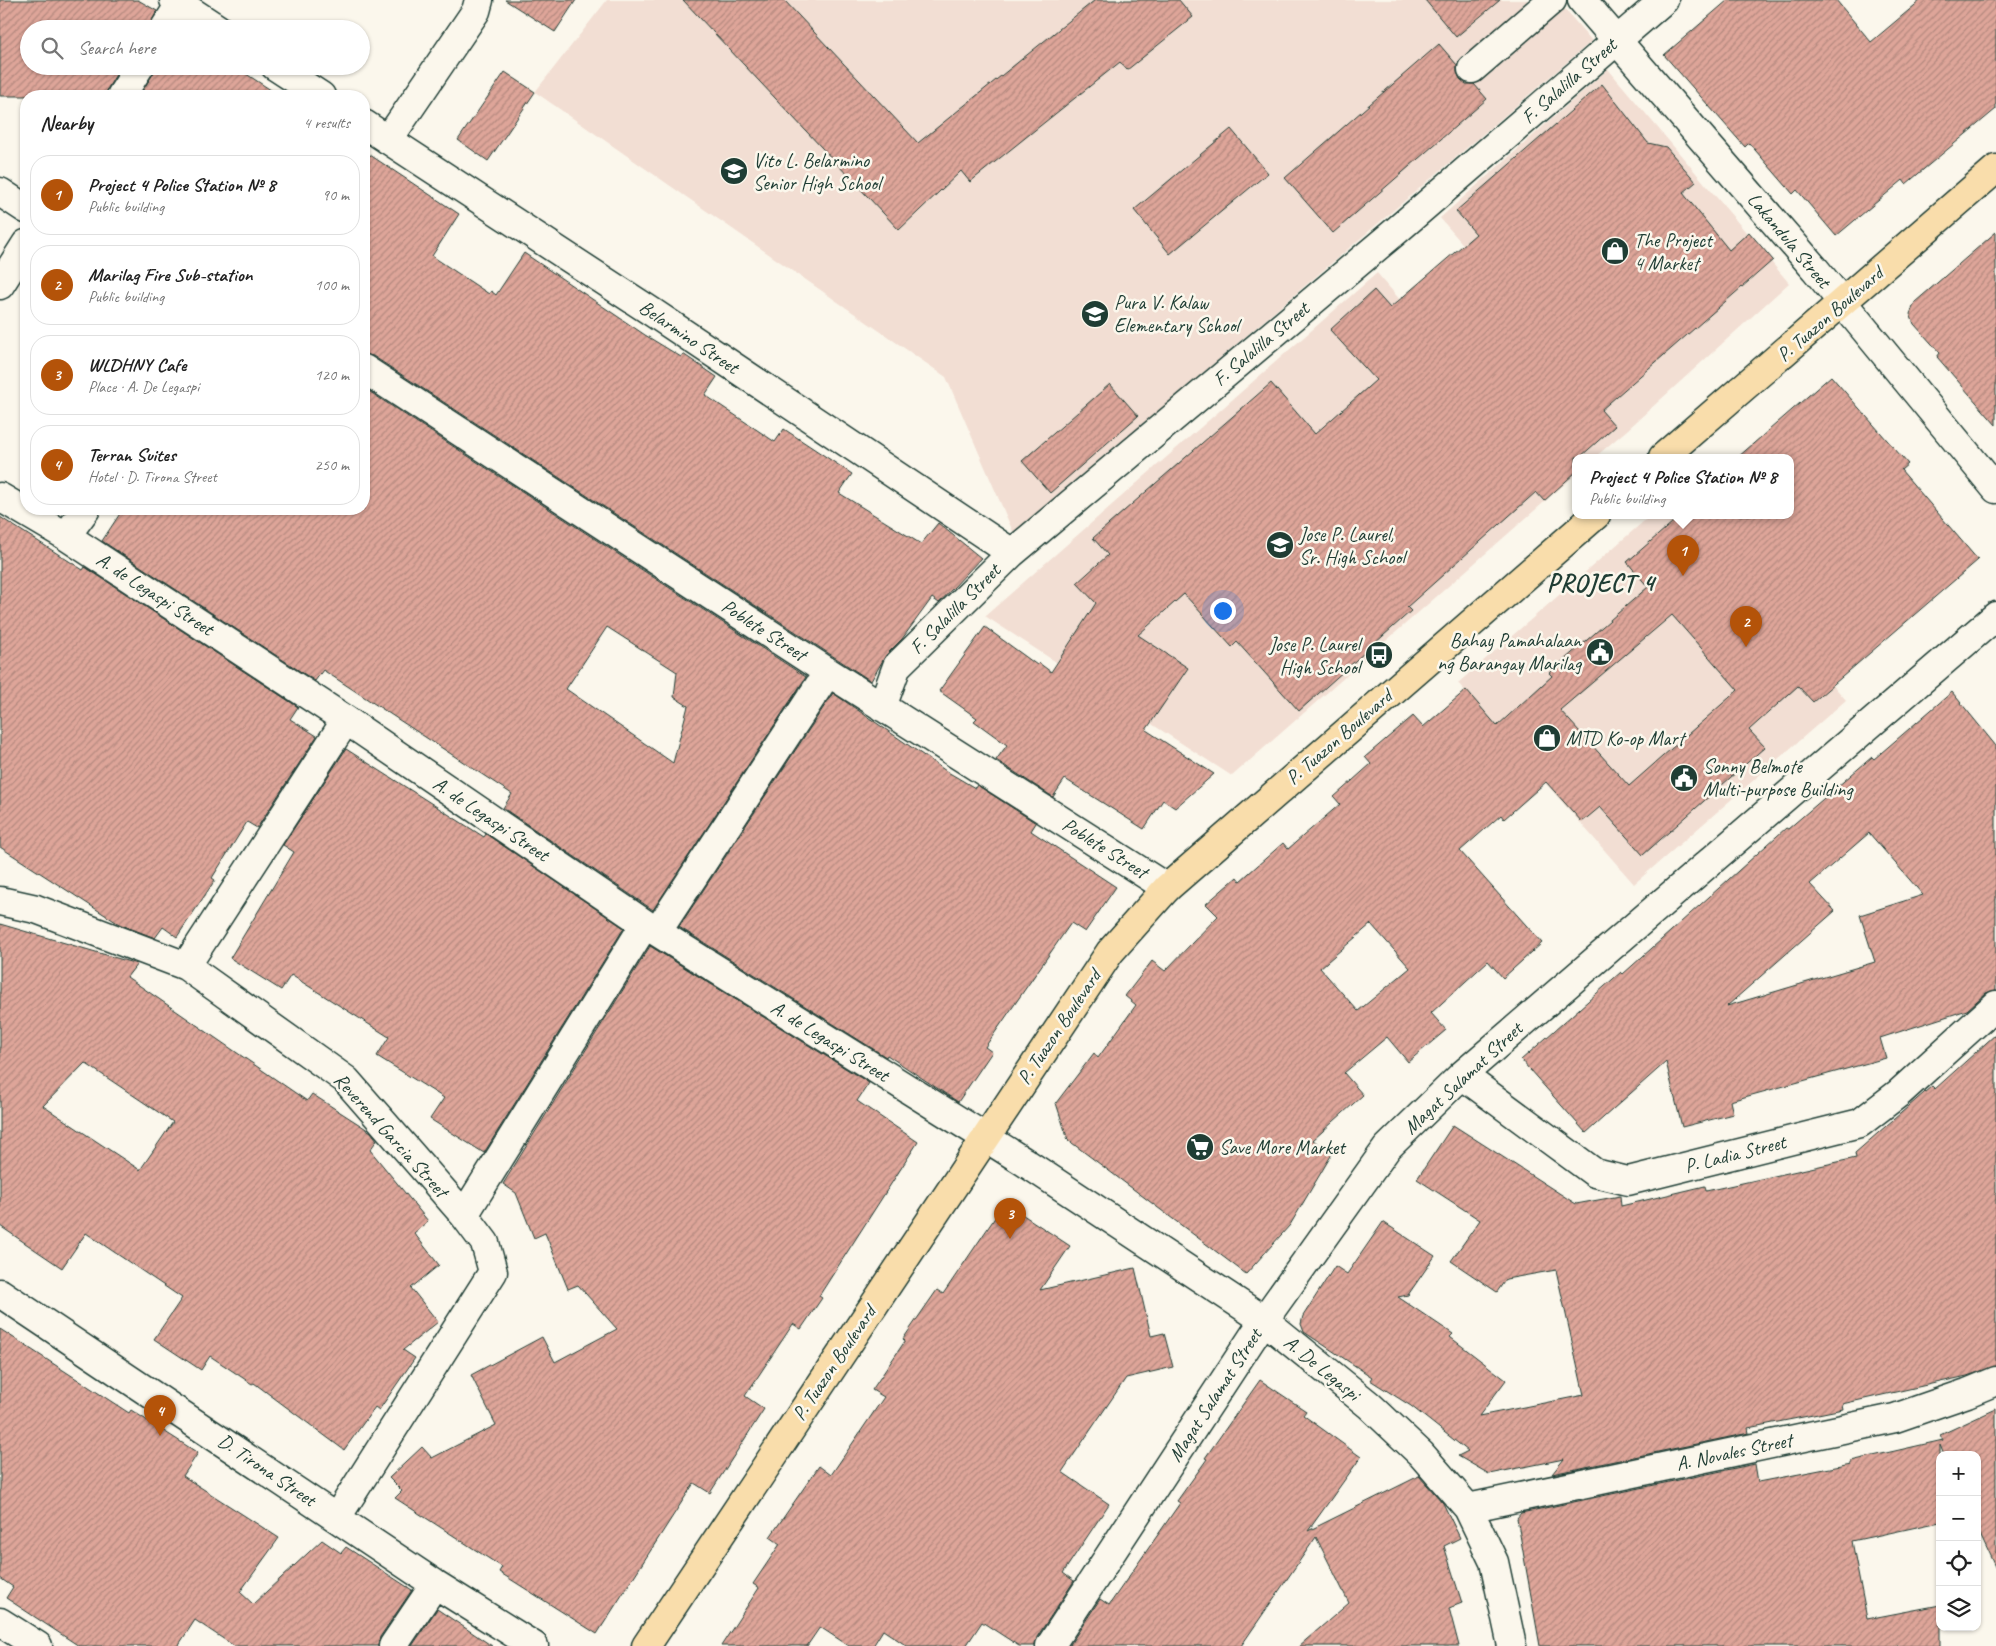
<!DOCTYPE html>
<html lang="en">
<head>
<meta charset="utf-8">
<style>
	body { margin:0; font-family:Caveat,sans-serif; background:#f2f2f2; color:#222 }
	.controls { position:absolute; right:15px; bottom:15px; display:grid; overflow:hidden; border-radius:10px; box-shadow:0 1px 4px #0004 }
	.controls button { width:45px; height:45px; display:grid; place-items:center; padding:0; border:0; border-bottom:1px solid #e0e0e0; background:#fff; color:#222; font:25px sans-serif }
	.you { position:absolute; left:1222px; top:610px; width:18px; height:18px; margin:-12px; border:4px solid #fff; border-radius:50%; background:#1a73e8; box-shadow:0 0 0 8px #1a73e833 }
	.badge { display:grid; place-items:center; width:32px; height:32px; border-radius:50%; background:#b45309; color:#fff; font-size:16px; font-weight:700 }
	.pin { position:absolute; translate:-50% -41px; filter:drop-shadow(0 1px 2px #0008) }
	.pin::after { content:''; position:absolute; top:26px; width:18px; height:15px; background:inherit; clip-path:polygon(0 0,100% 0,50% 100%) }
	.popup { position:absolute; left:1572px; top:454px; width:222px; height:65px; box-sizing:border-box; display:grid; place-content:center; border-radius:10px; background:#fff; filter:drop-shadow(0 1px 4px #0005); font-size:16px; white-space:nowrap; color:#767676 }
	.popup b { font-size:19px; color:#222 }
	.popup::after { content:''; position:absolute; left:50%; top:100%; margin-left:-10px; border:10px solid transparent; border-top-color:#fff }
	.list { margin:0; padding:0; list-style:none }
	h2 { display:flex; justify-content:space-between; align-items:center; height:65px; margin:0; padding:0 20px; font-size:21px }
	h2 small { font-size:16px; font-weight:400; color:#767676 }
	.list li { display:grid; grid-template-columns:32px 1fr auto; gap:15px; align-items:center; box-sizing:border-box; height:80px; margin:0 10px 10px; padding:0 10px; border:1px solid #e0e0e0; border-radius:20px }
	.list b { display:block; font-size:19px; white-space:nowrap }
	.list p { margin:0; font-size:16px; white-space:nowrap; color:#767676 }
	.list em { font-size:16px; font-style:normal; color:#767676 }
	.icon { flex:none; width:28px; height:28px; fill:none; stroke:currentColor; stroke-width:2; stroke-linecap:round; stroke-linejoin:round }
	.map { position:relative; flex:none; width:1996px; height:1646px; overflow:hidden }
	.search { position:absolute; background:#fff; box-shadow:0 1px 4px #0004; left:20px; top:20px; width:350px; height:55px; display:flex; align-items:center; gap:12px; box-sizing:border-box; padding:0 18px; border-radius:28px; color:#767676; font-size:19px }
	.panel { position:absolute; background:#fff; box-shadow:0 1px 4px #0004; left:20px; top:90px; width:350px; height:425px; border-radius:20px }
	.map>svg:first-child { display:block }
	.built { fill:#f2ded3 }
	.building { fill:url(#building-hatch); stroke:#1f3d34; fill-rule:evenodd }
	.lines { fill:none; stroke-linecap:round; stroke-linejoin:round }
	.minor-casing { stroke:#1f3d34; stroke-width:31 }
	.major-casing { stroke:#1f3d34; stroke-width:31 }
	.minor { stroke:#fbf7ec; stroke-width:28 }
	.major { stroke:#f9ddab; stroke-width:28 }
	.labels { text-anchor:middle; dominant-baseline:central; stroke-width:5; stroke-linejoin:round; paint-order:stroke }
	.street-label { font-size:20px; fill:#1f3d34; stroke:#fbf7ec }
	.poi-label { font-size:20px; fill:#1f3d34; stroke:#fbf7ec; text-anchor:start }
	.district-label { font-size:25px; font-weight:bold; letter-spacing:1px; fill:#1f3d34; stroke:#fbf7ec }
</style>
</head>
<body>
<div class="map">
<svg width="1996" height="1646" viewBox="0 0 1996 1646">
	<defs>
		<pattern id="building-hatch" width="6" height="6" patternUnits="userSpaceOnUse" patternTransform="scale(1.25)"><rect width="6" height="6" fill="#dea599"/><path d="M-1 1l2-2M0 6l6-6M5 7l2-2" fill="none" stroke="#b3887e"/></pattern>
	</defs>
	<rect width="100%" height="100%" fill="#fbf7ec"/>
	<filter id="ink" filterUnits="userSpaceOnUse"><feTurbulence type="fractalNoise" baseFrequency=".02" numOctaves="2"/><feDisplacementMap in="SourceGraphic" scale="10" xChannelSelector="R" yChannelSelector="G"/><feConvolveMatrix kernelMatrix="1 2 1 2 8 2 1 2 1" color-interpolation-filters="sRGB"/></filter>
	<g filter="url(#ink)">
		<path class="built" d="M 607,0 L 1557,0 L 1592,41 L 1014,534 L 946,377 L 535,92 Z
			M 1608,69 L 1789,283 L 1627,430 L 1595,457 L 1576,457 L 1575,475 L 1232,776 L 985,616 L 1377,273 L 1473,385 L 1537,329 L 1440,218 Z
			M 1651,515 L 1684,515 L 1846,700 L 1634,884 L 1458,683 Z"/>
		<path class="building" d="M 0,0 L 138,0 L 157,11 L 148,29 L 29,29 L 29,66 L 121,66 L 108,88 L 106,96 L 0,96 Z
			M 505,0 L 576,0 L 555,32 Z
			M 683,0 L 784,0 L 918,143 L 1095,0 L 1179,0 L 1193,17 L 1127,70 L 1120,62 L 970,182 L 961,171 L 899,230 Z
			M 1425,0 L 1500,0 L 1456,37 Z
			M 1728,0 L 1836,0 L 1871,42 L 1921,0 L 1996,0 L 1996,109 L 1906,184 L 1903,180 L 1836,236 L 1797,190 L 1793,194 L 1749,143 L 1745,147 L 1664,55 Z
			M 1439,44 L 1457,65 L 1457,72 L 1460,79 L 1466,84 L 1474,84 L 1487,99 L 1333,233 L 1285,178 Z
			M 156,66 L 234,66 L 280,96 L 139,96 L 153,74 Z
			M 505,72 L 535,92 L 488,161 L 458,140 Z
			M 1602,84 L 1648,143 L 1666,147 L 1696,182 L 1683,193 L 1729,250 L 1749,232 L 1773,260 L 1601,410 L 1615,426 L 1580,457 L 1576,457 L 1576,472 L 1544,501 L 1536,492 L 1407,607 L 1411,611 L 1299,711 L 1237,642 L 1232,647 L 1184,594 L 1138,635 L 1188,668 L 1146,730 L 1214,774 L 1175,808 L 1163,800 L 1144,829 L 1065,779 L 1053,797 L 996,760 L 1007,745 L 974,721 L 977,718 L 939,691 L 985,627 L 1037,665 L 1039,663 L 1051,672 L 1096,603 L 1077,583 L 1108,555 L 1093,538 L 1271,383 L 1315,434 L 1376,380 L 1330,330 L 1374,290 L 1390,308 L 1476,234 L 1456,211 Z
			M 1231,129 L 1268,173 L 1170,254 L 1134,210 Z
			M 364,151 L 459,214 L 432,256 L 489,294 L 491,291 L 496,295 L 524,253 L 645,335 L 681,357 L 683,354 L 717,377 L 705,395 L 775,442 L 784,429 L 852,474 L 839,493 L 921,544 L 938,523 L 981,558 L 939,603 L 932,598 L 902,639 L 886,655 L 871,681 L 373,356 L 364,354 Z
			M 1996,232 L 1996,425 L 1937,357 L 1940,353 L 1914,324 L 1910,314 L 1915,302 Z
			M 1831,376 L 1908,464 L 1901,470 L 1978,560 L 1813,702 L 1798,686 L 1749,730 L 1765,747 L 1643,855 L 1600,807 L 1582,822 L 1546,782 L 1504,819 L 1501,815 L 1460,851 L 1542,943 L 1503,978 L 1488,961 L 1431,1013 L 1446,1030 L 1408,1062 L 1387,1037 L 1344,1073 L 1363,1095 L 1313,1140 L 1332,1154 L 1290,1225 L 1246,1274 L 1068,1140 L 1056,1103 L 1094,1053 L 1098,1058 L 1136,1005 L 1125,996 L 1152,961 L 1165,971 L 1218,916 L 1206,904 L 1237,877 L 1240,881 L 1283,843 L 1288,849 L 1340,804 L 1334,797 L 1371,764 L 1365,757 L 1413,716 L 1423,727 L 1466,690 L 1497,726 L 1552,676 L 1549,673 L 1648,587 L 1627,562 L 1681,515 L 1790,515 L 1790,457 L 1738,457 ZM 1672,615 L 1738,690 L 1629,786 L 1560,710 ZM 1371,924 L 1410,968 L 1358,1011 L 1320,968 Z
			M 1110,384 L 1138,416 L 1050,493 L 1022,461 Z
			M 364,388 L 806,677 L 653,910 L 503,808 L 512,794 L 323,670 L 315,681 L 102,541 L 123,509 L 364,509 ZM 607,627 L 677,672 L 674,697 L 688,706 L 673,763 L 566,689 Z
			M 0,517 L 83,570 L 85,567 L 298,707 L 290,719 L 317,736 L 257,828 L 247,822 L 212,878 L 215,880 L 177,937 L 163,927 L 155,938 L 119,924 L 0,847 Z
			M 1952,692 L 1996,746 L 1996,990 L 1986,993 L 1967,1010 L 1880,1038 L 1886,1058 L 1730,1101 L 1733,1114 L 1682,1127 L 1666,1062 L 1586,1133 L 1521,1060 L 1621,972 L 1623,974 L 1786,828 L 1788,829 L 1872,757 L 1874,759 ZM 1869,833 L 1923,895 L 1860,915 L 1875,962 L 1727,1006 L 1835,911 L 1810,884 Z
			M 833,693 L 946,771 L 975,788 L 977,785 L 1036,823 L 1031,831 L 1116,887 L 1085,932 L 1071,923 L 985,1047 L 992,1052 L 958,1102 L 887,1055 L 886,1057 L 679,927 Z
			M 346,749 L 484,837 L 486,834 L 624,928 L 484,1153 L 430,1119 L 444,1098 L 377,1056 L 389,1037 L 291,975 L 281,990 L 230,958 L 294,852 L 283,845 Z
			M 0,924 L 137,964 L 127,977 L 307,1101 L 312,1094 L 371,1132 L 377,1140 L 370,1150 L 428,1221 L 414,1233 L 439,1265 L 411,1288 L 438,1322 L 403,1350 L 415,1358 L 379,1410 L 375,1407 L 344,1450 L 254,1383 L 252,1384 L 210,1356 L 201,1370 L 154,1339 L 182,1298 L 86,1233 L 62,1268 L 0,1226 ZM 85,1063 L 173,1122 L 140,1170 L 43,1106 Z
			M 650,946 L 869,1083 L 857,1101 L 918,1142 L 819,1296 L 822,1298 L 801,1329 L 793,1324 L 745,1396 L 764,1409 L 710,1493 L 694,1483 L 597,1634 L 499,1572 L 502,1567 L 395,1498 L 402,1491 L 389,1478 L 422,1447 L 432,1458 L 496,1425 L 471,1375 L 542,1337 L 555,1362 L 617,1329 L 578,1285 L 568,1289 L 545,1233 L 534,1238 L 516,1193 L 503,1184 Z
			M 1996,1034 L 1996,1366 L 1967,1376 L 1842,1404 L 1843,1409 L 1748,1428 L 1749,1433 L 1552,1474 L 1564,1459 L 1489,1474 L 1458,1456 L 1468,1451 L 1411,1406 L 1370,1380 L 1372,1377 L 1304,1332 L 1301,1324 L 1303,1316 L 1335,1266 L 1347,1274 L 1383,1222 L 1435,1256 L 1408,1295 L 1398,1297 L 1453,1334 L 1450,1337 L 1506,1380 L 1479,1416 L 1584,1395 L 1556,1270 L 1506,1279 L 1497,1292 L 1451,1261 L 1480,1220 L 1417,1179 L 1453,1125 L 1576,1204 L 1620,1196 L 1621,1206 L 1705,1186 L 1706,1191 L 1856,1158 L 1855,1153 L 1932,1086 L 1935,1089 Z
			M 1005,1203 L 1070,1246 L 1040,1290 L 1135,1268 L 1151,1336 L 1164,1333 L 1173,1367 L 1126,1378 L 1062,1472 L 1109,1504 L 1063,1573 L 1074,1581 L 1037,1637 L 1035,1646 L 1019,1646 L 982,1622 L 966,1646 L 907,1646 L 883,1630 L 873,1646 L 849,1646 L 820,1627 L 807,1646 L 721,1646 L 759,1588 L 753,1584 L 780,1544 L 770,1537 L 819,1466 L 831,1475 L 884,1397 L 872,1390 L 905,1341 L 903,1339 L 937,1290 L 943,1294 Z
			M 0,1329 L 129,1413 L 131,1410 L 198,1453 L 183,1476 L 279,1538 L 240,1592 L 253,1604 L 322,1540 L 341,1553 L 346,1547 L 412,1590 L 380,1637 L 378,1646 L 234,1646 L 195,1620 L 178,1646 L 79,1646 L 6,1598 L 13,1587 L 0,1578 Z
			M 1260,1380 L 1306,1411 L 1303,1415 L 1361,1457 L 1308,1531 L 1419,1476 L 1443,1503 L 1460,1538 L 1444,1546 L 1462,1603 L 1449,1608 L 1459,1646 L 1299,1646 L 1349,1603 L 1316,1537 L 1241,1646 L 1069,1646 L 1100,1599 L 1109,1605 L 1180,1503 L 1177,1501 L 1207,1459 L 1205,1458 Z
			M 1996,1409 L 1996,1569 L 1977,1528 L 1977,1455 L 1944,1455 L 1940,1445 L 1940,1522 L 1852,1541 L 1867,1619 L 1940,1605 L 1940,1646 L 1540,1646 L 1517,1518 L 1521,1513 L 1755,1464 L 1758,1482 L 1851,1464 L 1851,1461 L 1943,1440 L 1940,1435 Z
			M 437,1609 L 492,1646 L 412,1646 Z"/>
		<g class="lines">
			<defs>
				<path id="minor" d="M 174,0 L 218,29
					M 1582,0 L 1815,269 L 1996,489
					M 164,29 L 180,4
					M 275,66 L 321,96
					M 1472,69 L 1552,0
					M 121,96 L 140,66
					M 364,124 L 652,312 L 1012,553
					M 388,140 L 476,11 L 479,0
					M 0,192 L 26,209
					M 0,285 L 26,244
					M 364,369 L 828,672 L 1167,888
					M 0,497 L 66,536 L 346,720 L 657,932 L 1023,1161 L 1264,1320 L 1369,1405 L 1421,1454 L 1468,1508 L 1494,1562 L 1512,1646
					M 66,536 L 86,509
					M 882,707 L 897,666 L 1012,553 L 1396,231 L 1664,0
					M 0,901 L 36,909 L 186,966 L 346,1080 L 464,1215 L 485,1243 L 493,1272 L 337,1517
					M 657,932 L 828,672
					M 186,966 L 346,720
					M 1462,1075 L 1595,1173 L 1628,1181 L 1860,1123 L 1899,1093 L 1996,1005
					M 464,1215 L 645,924
					M 0,1293 L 435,1584 L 534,1646
					M 1468,1508 L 1895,1418 L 1967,1393 L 1996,1381
					M 0,1622 L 38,1646
					M 393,1646 L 435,1584
					M 1050,1646 L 1264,1320 L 1387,1148 L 1462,1075 L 1996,616"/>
				<path id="major" d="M 1663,457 L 1996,169
					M 646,1646 L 1110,952 L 1167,888 L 1596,515"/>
			</defs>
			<use href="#minor" class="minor-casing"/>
			<use href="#major" class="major-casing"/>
			<use href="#minor" class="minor"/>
			<use href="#major" class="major"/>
		</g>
	</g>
	<defs>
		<symbol id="school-disc" viewBox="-11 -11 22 22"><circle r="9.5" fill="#1f3d34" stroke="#fbf7ec"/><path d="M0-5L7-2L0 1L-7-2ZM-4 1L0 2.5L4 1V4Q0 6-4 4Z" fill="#fff"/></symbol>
		<symbol id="shop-disc" viewBox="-11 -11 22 22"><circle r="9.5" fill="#1f3d34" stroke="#fbf7ec"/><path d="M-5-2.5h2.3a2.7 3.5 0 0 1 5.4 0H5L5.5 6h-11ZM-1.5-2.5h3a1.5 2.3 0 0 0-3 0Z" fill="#fff"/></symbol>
		<symbol id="civic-disc" viewBox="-11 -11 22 22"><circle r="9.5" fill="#1f3d34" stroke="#fbf7ec"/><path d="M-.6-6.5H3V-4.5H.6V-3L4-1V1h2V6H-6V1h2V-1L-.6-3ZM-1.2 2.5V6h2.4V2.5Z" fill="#fff"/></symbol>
		<symbol id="bus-disc" viewBox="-11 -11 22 22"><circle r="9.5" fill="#1f3d34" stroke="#fbf7ec"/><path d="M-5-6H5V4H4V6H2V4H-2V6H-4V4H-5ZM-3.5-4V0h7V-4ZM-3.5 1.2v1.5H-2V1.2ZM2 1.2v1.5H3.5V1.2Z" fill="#fff"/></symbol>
		<symbol id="supermarket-disc" viewBox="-11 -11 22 22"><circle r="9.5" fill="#1f3d34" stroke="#fbf7ec"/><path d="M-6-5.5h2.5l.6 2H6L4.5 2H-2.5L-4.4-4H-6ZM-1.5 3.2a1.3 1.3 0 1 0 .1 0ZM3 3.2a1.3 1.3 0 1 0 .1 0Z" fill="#fff"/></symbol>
	</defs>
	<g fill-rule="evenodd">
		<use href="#school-disc" x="718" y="155" width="32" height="32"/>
		<use href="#shop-disc" x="1599" y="235" width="32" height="32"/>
		<use href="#school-disc" x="1079" y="298" width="32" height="32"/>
		<use href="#school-disc" x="1264" y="529" width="32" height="32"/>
		<use href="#civic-disc" x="1584" y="636" width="32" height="32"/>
		<use href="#bus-disc" x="1363" y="639" width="32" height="32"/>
		<use href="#shop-disc" x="1531" y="722" width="32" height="32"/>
		<use href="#civic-disc" x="1668" y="762" width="32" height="32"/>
		<use href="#supermarket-disc" x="1184" y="1131" width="32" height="32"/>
	</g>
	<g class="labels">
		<g class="street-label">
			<text transform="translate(1569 81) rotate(-41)">F. Salalilla Street</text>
			<text transform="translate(1789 240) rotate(50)">Lakandula Street</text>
			<text transform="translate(1830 314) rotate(-41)">P. Tuazon Boulevard</text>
			<text transform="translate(689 337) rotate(34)">Belarmino Street</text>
			<text transform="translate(1261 344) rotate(-40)">F. Salalilla Street</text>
			<text transform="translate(155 594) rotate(33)">A. de Legaspi Street</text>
			<text transform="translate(955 609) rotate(-45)">F. Salalilla Street</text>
			<text transform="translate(764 630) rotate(33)">Poblete Street</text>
			<text transform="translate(1339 737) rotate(-41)">P. Tuazon Boulevard</text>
			<text transform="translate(491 819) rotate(34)">A. de Legaspi Street</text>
			<text transform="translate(1105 848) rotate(32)">Poblete Street</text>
			<text transform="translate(1059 1027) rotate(-56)">P. Tuazon Boulevard</text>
			<text transform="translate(830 1041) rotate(32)">A. de Legaspi Street</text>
			<text transform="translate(1463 1078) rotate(-43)">Magat Salamat Street</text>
			<text transform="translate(391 1135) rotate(48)">Reverend Garcia Street</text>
			<text transform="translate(1735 1154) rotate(-14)">P. Ladia Street</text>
			<text transform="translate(834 1363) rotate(-56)">P. Tuazon Boulevard</text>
			<text transform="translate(1322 1368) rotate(39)">A. De Legaspi</text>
			<text transform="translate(1215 1395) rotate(-57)">Magat Salamat Street</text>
			<text transform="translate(1734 1452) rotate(-12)">A. Novales Street</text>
			<text transform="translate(267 1470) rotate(34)">D. Tirona Street</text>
		</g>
		<g class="poi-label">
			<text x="753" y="160">Vito L. Belarmino<tspan x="753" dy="23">Senior High School</tspan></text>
			<text x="1634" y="240">The Project<tspan x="1634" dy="23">4 Market</tspan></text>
			<text x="1114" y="302">Pura V. Kalaw<tspan x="1114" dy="23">Elementary School</tspan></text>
			<text x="1299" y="534">Jose P. Laurel,<tspan x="1299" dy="23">Sr. High School</tspan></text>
			<text x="1581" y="640" text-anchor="end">Bahay Pamahalaan<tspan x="1581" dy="23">ng Barangay Marilag</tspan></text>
			<text x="1360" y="644" text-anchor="end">Jose P. Laurel<tspan x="1360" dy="23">High School</tspan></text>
			<text x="1566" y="738">MTD Ko-op Mart</text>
			<text x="1703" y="766">Sonny Belmote<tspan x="1703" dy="23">Multi-purpose Building</tspan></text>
			<text x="1219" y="1147">Save More Market</text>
		</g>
		<g class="district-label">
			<text x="1601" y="583">PROJECT 4</text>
		</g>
	</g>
</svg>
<div class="controls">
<button>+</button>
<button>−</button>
<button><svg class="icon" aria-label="locate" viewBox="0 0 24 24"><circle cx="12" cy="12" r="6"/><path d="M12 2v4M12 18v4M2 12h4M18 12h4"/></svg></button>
<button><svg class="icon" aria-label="layers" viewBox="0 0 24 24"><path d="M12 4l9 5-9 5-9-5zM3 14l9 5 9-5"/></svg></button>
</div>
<div class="you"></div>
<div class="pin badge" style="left:1683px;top:576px">1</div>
<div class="popup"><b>Project 4 Police Station № 8</b>Public building</div>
<div class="pin badge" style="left:1746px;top:647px">2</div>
<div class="pin badge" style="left:1010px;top:1239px">3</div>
<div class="pin badge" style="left:160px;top:1436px">4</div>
<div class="search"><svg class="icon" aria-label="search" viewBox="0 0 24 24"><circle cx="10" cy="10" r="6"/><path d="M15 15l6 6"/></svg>Search here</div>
<section class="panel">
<h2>Nearby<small>4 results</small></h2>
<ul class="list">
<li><span class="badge">1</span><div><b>Project 4 Police Station № 8</b><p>Public building</p></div><em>90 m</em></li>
<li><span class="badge">2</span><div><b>Marilag Fire Sub-station</b><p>Public building</p></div><em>100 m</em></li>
<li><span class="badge">3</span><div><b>WLDHNY Cafe</b><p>Place · A. De Legaspi</p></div><em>120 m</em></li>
<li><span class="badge">4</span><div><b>Terran Suites</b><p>Hotel · D. Tirona Street</p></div><em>250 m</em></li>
</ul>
</section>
</div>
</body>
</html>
